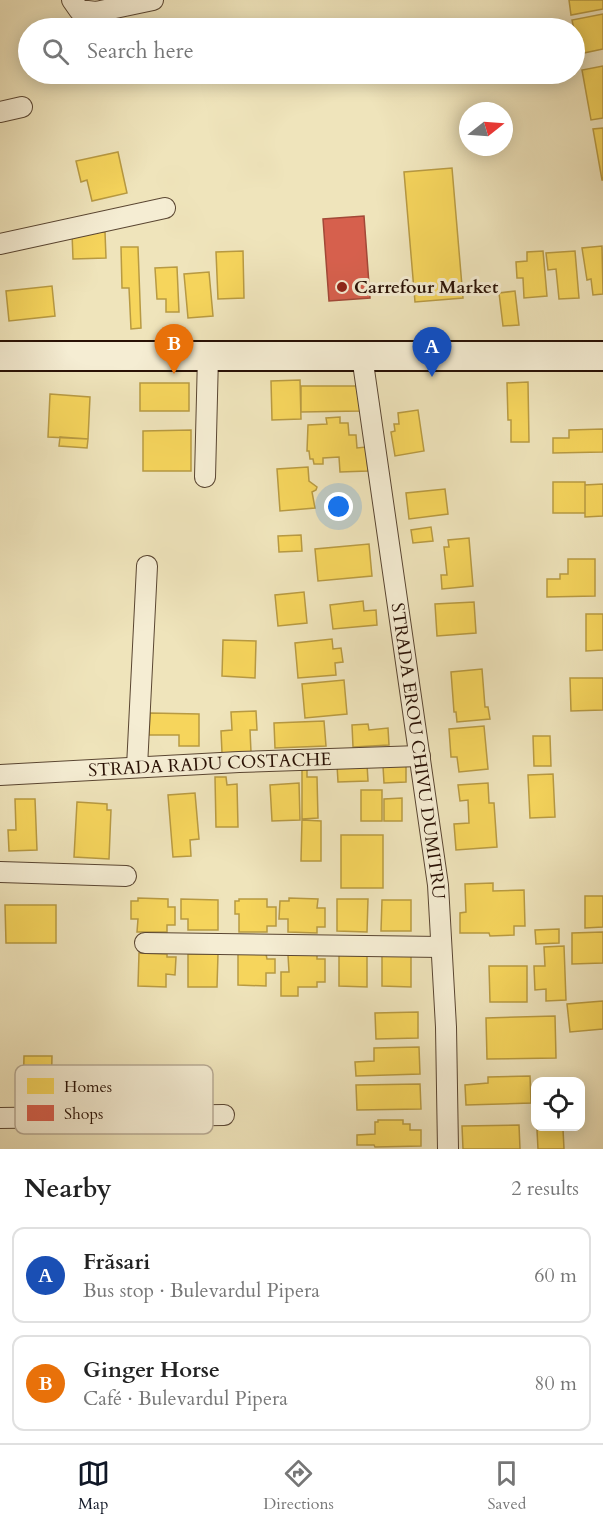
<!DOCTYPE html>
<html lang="en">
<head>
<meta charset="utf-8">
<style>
	body { margin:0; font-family:Cardo,serif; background:#f2f2f2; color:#222 }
	.controls { position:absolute; right:18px; bottom:18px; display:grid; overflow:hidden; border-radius:12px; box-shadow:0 3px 15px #0003 }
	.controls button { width:54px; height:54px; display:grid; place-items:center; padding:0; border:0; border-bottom:2px solid #e0e0e0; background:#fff; color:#222; font:30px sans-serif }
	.compass { position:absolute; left:459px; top:102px; width:54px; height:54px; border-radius:50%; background:#fff; box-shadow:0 3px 15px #0003; rotate:73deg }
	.you { position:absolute; left:339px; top:507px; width:21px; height:21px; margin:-15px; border:4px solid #fff; border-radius:50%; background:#1a73e8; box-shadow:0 0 0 9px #1a73e833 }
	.badge { display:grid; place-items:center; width:39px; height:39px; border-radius:50%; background:#111827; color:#fff; font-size:20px; font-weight:700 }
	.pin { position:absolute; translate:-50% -50px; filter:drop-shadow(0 2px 3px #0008) }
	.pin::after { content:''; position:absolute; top:32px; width:21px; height:18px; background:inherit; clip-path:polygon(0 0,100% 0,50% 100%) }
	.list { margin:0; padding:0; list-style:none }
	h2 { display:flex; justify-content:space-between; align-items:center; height:78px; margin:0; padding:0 24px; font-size:26px }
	h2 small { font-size:20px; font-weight:400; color:#767676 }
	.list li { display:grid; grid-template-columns:39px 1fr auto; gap:18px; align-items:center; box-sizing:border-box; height:96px; margin:0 12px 12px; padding:0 12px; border:2px solid #e0e0e0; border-radius:12px }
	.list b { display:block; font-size:22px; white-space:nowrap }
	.list p { margin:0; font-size:20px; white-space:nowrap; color:#767676 }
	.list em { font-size:20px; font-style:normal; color:#767676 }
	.icon { flex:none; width:33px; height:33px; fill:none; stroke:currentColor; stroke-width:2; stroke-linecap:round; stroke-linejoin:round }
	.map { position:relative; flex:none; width:603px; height:1149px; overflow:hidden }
	.search { position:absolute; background:#fff; box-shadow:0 3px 15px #0003; left:18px; right:18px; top:18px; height:66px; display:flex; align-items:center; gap:15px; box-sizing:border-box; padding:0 21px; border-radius:33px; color:#767676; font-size:22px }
	.sheet { height:294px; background:#fff }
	nav { display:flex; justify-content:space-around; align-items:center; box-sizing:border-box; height:84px; border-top:2px solid #e0e0e0; background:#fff; font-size:16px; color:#767676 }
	nav a { display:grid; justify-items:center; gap:3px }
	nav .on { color:#111827 }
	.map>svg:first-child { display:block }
	.homes { fill:#f6d55c; stroke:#b89a42; stroke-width:1.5 }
	.shops { fill:#d6604d; stroke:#a24837; stroke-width:1.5 }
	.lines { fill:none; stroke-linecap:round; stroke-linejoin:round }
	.street-casing { stroke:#5a4632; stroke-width:22 }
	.secondary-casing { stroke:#291105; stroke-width:32 }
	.street { stroke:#f5edd3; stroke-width:20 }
	.secondary { stroke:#f5edd3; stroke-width:28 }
	.poi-dot { fill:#8f2418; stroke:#f5edd3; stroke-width:2 }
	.labels { text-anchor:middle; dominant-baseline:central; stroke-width:6; stroke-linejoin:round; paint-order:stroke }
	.poi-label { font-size:18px; font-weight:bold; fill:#291105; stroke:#f5edd3; text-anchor:start }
	.street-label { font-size:18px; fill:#291105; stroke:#f5edd3 }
	.key { fill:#f5edd3; stroke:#b8ab95; stroke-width:1.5 }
	.key-label { font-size:16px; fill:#291105 }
</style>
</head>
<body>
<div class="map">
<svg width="603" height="1149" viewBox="0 0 603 1149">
	<rect width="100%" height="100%" fill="#efe4bb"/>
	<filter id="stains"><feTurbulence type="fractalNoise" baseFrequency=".00333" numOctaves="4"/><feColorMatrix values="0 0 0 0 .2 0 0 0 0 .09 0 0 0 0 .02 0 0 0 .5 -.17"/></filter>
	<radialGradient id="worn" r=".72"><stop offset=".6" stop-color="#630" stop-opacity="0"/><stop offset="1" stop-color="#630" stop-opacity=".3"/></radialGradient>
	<path class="homes" d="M 569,0 L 603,0 L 603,9 L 571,15 Z
		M 603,14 L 603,49 L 579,54 L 572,20 Z
		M 603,66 L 603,118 L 591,120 L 582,70 Z
		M 603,128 L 603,180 L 602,180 L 593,129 Z
		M 118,152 L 127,193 L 92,201 L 87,180 L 81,182 L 76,161 Z
		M 452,168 L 463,298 L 415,302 L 404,172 Z
		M 105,232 L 106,258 L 73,259 L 72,233 Z
		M 602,246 L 603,294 L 593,295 L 591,279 L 587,280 L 582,248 Z
		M 121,247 L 138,247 L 141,328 L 131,329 L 129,288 L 122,288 Z
		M 243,251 L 244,298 L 218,299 L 216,252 Z
		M 543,251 L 547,296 L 524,298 L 523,278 L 517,278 L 516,262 L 527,261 L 527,252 Z
		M 575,251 L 579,298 L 559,299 L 556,269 L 548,270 L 546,253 Z
		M 177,267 L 179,312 L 166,312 L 166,299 L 157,299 L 155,268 Z
		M 209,272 L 213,316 L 188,318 L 184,274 Z
		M 52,286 L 55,316 L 9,321 L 6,291 Z
		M 515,291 L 519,325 L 503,326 L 499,293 Z
		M 300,380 L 301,419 L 272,420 L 271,381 Z
		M 528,382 L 529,442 L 511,442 L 511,420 L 508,420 L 507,383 Z
		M 140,383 L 189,383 L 189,411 L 140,411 Z
		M 301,386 L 356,386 L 361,411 L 301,412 Z
		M 50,394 L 90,397 L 88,439 L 48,437 Z
		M 418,410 L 424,451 L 395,456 L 391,432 L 395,431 L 394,424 L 399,424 L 398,413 Z
		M 340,417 L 340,423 L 348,423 L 349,435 L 356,435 L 357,448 L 366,447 L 368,471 L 340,472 L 339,457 L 323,458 L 323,464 L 314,464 L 313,459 L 310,459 L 309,451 L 307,451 L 308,425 L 327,424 L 326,418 Z
		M 603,429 L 603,452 L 553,453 L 553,438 L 569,438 L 569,430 Z
		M 191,430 L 191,471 L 143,471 L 143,431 Z
		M 60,437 L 88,439 L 87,448 L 59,446 Z
		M 308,467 L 309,481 L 317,487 L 316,490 L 312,492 L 315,508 L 280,511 L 277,469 Z
		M 553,482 L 585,482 L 585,513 L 553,513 Z
		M 603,484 L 603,516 L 585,517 L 585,485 Z
		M 445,489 L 448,514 L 409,519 L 406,493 Z
		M 431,527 L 433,541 L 413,543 L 411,530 Z
		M 301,535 L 302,551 L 279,552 L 278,536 Z
		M 469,538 L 473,586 L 442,589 L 441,575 L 447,575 L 444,547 L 449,547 L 448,540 Z
		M 369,544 L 372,576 L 318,581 L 315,549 Z
		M 568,559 L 595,559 L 595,596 L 547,597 L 547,579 L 560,579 L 560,574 L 568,574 Z
		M 304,592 L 307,623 L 278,626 L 275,595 Z
		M 363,601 L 364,611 L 376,610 L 377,625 L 333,629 L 330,605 Z
		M 474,602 L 476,633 L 437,636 L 435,604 Z
		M 586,614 L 603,614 L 603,650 L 586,651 Z
		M 332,639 L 333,649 L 341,648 L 343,662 L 335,663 L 336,675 L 298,678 L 295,643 Z
		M 223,640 L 256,641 L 255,678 L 222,676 Z
		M 482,669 L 485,707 L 488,707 L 490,719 L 457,722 L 456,712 L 454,712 L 451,672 Z
		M 570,678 L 603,678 L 603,710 L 571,711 Z
		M 344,680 L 347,714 L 305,718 L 302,684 Z
		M 256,711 L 257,730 L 250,730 L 251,752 L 222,753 L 221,731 L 232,730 L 231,712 Z
		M 150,713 L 199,714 L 199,746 L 179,746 L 179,735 L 149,735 Z
		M 324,721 L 326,746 L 275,748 L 274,723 Z
		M 368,724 L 369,730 L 388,728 L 389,745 L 353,747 L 352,725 Z
		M 484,726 L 488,769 L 459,772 L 457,757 L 451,757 L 449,729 Z
		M 533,736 L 550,736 L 551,766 L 534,766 Z
		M 367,764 L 368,781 L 338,782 L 337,765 Z
		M 302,765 L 307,765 L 307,777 L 317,777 L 318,818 L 302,819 Z
		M 406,765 L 406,782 L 384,783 L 383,766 Z
		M 553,774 L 555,817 L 530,818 L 528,775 Z
		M 215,777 L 226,777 L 227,785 L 237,784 L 238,827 L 216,827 Z
		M 299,783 L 300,820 L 272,821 L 270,785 Z
		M 488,783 L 489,803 L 494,803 L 497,847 L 456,850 L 454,824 L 469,823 L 468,800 L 460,801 L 458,785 Z
		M 361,790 L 382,790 L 382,821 L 361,821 Z
		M 195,793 L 199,839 L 190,840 L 191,856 L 173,857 L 168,795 Z
		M 402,798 L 402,821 L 384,821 L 384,799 Z
		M 15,799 L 35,799 L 37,850 L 9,851 L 8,830 L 16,830 Z
		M 77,802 L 107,804 L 107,810 L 111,810 L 109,859 L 74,857 Z
		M 302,820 L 321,821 L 321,861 L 301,861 Z
		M 341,835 L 383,835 L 383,888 L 341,888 Z
		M 493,883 L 493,891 L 524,890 L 525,926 L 514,926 L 514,935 L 490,936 L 489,933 L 460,933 L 460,913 L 466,912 L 465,884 Z
		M 585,896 L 603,896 L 603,927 L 585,928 Z
		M 138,898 L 168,899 L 168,907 L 175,907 L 175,925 L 167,925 L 167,932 L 137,932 L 138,919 L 131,919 L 131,901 L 138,901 Z
		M 289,898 L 318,899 L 317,908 L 325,908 L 325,927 L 317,927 L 317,933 L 288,932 L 288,919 L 279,919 L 280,901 L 289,901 Z
		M 181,899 L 218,900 L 218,930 L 188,930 L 188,919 L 181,919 Z
		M 239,899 L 267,899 L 267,907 L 276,907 L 276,926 L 267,926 L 267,932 L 239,932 L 239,914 L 235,914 L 235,901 L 239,901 Z
		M 337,899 L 368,899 L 367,932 L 337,931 Z
		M 382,900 L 411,900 L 411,931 L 381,931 Z
		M 5,905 L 56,905 L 56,943 L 6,943 Z
		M 559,929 L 559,943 L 536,944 L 535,930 Z
		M 603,932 L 603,963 L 572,964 L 572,933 Z
		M 564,946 L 566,1000 L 546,1001 L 546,989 L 535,990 L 534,966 L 545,966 L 544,947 Z
		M 139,953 L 167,954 L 167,957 L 176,957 L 175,975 L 166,974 L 166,987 L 138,986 Z
		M 188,954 L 218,954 L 217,987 L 188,987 Z
		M 238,954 L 266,954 L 267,959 L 275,959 L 275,973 L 266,973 L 266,986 L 238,985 Z
		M 288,955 L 317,955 L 317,959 L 325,959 L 325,982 L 317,982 L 317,987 L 298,987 L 298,996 L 281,996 L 281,972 L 289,972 Z
		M 339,955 L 367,956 L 367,987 L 339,986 Z
		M 382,955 L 411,955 L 411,987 L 382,986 Z
		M 489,966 L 527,966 L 527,1002 L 490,1002 Z
		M 603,1001 L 603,1029 L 570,1032 L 567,1004 Z
		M 418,1012 L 418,1038 L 376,1039 L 375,1013 Z
		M 555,1016 L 556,1058 L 487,1059 L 486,1018 Z
		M 419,1047 L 420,1074 L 356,1076 L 355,1062 L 374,1061 L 374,1048 Z
		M 24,1056 L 52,1056 L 51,1097 L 23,1097 Z
		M 530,1076 L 531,1103 L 466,1105 L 465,1085 L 488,1083 L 488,1077 Z
		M 420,1084 L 421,1109 L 357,1110 L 356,1085 Z
		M 378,1120 L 403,1120 L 403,1124 L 410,1124 L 410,1130 L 421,1130 L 421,1146 L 375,1147 L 374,1145 L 357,1145 L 357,1135 L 375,1134 L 375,1122 L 378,1122 Z
		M 519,1125 L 520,1149 L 463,1149 L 462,1126 Z
		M 563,1129 L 564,1149 L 538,1149 L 537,1130 Z"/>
	<path class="shops" d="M 364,216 L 370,298 L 329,301 L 323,219 Z"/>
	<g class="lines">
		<defs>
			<g id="street">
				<path d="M 72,0 L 79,10 L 96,12 L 153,0"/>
				<path d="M 0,112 L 22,107"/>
				<path d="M 0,244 L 165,208"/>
				<path id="s1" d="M 362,356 L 438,885 L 446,1027 L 448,1149"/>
				<path d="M 205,477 L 208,356"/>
				<path d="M 137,767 L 147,566"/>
				<path id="s2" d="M 0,775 L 239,762 L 420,756"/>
				<path d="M 0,872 L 126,876"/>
				<path d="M 145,943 L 441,947"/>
				<path d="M 0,1118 L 224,1115"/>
			</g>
			<path id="secondary" d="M 0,356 L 603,356"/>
		</defs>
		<use href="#street" class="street-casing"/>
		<use href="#secondary" class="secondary-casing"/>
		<use href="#street" class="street"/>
		<use href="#secondary" class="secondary"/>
	</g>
	<circle class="poi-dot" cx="342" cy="287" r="6"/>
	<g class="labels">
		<g class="poi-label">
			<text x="354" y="287">Carrefour Market</text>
		</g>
		<g class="street-label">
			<text stroke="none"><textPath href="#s1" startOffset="399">STRADA EROU CHIVU DUMITRU</textPath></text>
			<text stroke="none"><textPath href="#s2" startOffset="210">STRADA RADU COSTACHE</textPath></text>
		</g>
	</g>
	<rect x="15" y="1065" width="198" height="69" rx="9" class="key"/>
	<rect x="27" y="1078" width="27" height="16" fill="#f6d55c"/>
	<rect x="27" y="1105" width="27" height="16" fill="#d6604d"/>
	<g class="key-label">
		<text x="64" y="1092">Homes</text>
		<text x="64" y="1119">Shops</text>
	</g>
	<rect width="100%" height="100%" filter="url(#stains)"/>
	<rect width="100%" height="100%" fill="url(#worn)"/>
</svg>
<div class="controls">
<button><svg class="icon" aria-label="locate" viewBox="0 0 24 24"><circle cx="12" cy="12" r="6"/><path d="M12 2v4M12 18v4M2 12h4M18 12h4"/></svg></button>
</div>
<svg class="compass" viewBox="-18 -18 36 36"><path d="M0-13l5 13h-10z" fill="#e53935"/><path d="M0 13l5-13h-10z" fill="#767676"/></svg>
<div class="you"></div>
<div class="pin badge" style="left:432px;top:377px;background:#1a4fb4">A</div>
<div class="pin badge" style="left:174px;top:374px;background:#e8710a">B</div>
<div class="search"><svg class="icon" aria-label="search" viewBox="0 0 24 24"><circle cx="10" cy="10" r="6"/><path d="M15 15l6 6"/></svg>Search here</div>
</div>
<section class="sheet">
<h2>Nearby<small>2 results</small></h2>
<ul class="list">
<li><span class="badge" style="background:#1a4fb4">A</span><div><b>Frăsari</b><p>Bus stop · Bulevardul Pipera</p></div><em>60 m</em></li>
<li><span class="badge" style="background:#e8710a">B</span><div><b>Ginger Horse</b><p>Café · Bulevardul Pipera</p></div><em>80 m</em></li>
</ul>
</section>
<nav>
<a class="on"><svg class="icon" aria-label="map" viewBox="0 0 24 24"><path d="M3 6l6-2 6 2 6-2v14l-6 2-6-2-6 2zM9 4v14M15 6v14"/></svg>Map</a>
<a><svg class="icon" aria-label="directions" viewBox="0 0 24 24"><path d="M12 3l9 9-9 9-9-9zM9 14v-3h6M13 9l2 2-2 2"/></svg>Directions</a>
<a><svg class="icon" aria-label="saved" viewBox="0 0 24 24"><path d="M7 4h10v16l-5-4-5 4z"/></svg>Saved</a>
</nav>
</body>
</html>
